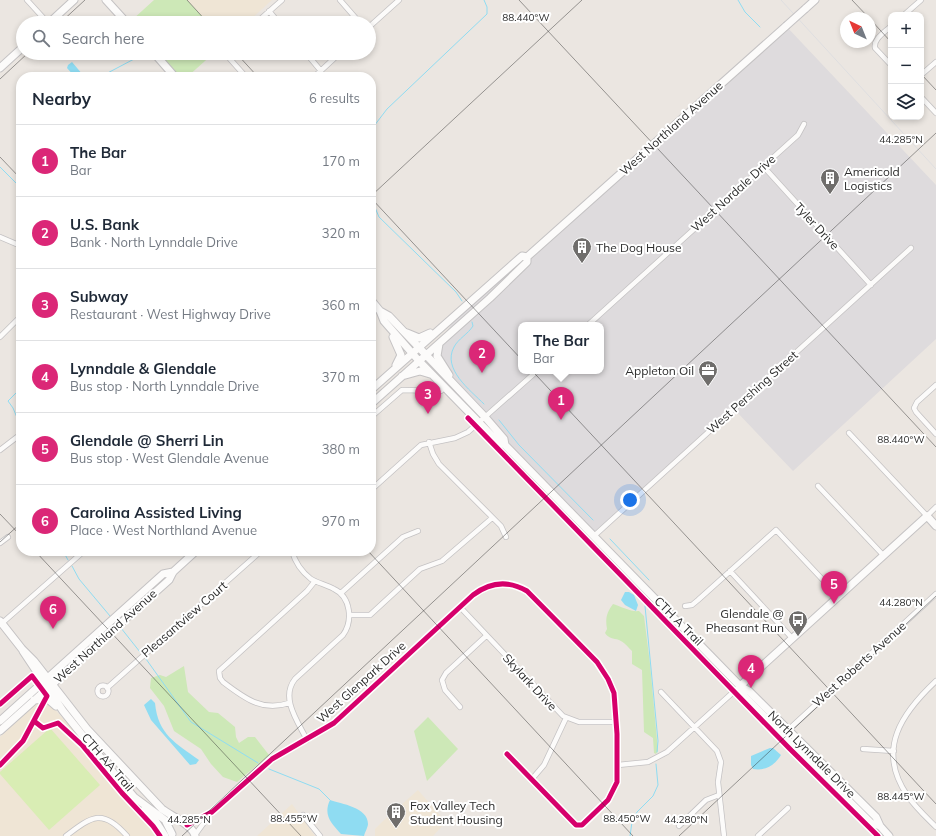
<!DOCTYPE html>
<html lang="en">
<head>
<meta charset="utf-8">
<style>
	body { margin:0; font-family:Mulish,sans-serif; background:#f2f2f3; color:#1f2937 }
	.controls { position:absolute; right:12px; top:12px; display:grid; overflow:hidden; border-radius:8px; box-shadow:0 2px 6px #0003 }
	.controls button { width:36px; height:36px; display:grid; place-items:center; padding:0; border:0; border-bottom:1px solid #e0e1e3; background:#fff; color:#1f2937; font:20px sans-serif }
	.compass { position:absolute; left:840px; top:12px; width:36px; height:36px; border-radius:50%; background:#fff; box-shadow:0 2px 6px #0003; rotate:317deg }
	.you { position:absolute; left:630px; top:500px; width:14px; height:14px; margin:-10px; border:3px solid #fff; border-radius:50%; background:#1a73e8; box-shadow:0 0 0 6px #1a73e833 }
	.badge { display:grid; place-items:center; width:26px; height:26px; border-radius:50%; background:#db2777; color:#fff; font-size:13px; font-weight:700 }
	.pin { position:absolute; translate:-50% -33px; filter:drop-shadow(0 1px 2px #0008) }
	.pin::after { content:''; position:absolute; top:21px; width:14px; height:12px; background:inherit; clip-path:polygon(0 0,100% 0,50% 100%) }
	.popup { position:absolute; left:518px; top:322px; width:86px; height:52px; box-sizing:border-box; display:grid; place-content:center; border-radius:8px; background:#fff; filter:drop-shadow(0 1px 3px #0005); font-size:13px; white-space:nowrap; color:#747a83 }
	.popup b { font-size:15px; color:#1f2937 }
	.popup::after { content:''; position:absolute; left:50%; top:100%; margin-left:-8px; border:8px solid transparent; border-top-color:#fff }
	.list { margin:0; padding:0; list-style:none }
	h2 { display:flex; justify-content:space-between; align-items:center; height:52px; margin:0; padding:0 16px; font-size:17px }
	h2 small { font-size:13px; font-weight:400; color:#747a83 }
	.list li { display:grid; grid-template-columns:26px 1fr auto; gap:12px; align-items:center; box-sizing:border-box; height:72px; padding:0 16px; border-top:1px solid #e0e1e3 }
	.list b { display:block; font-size:15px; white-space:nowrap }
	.list p { margin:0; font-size:13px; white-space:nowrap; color:#747a83 }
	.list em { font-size:13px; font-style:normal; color:#747a83 }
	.icon { flex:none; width:22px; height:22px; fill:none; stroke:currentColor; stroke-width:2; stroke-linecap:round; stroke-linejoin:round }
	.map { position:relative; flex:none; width:936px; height:836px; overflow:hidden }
	.search { position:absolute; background:#fff; box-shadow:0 2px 6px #0003; left:16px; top:16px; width:360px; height:44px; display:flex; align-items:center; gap:10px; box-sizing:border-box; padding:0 14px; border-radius:22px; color:#747a83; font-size:15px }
	.panel { position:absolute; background:#fff; box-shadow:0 2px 6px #0003; left:16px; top:72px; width:360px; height:484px; border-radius:16px }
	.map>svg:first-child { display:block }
	.industrial { fill:#dedbdd; fill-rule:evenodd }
	.education { fill:#efe5d5 }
	.green { fill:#cde8b7 }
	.pitch { fill:#d9edb4 }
	.water { fill:#8fdcf2 }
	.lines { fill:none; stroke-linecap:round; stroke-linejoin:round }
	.stream { stroke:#8fdcf2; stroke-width:1 }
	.street-casing { stroke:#c4c2c3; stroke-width:6 }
	.secondary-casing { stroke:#c4c2c3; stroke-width:9 }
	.street { stroke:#fcfbfa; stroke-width:4.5 }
	.secondary { stroke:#fcfbfa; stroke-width:7 }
	.rail { stroke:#dedee0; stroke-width:1 }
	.secondary-bridge-casing { stroke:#c4c2c3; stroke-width:9; stroke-linecap:butt }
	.secondary-bridge { stroke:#fcfbfa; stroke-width:7 }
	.cycleway-casing { stroke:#fff; stroke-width:8 }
	.cycleway { stroke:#d6006c; stroke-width:5 }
	.ticks { fill:none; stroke:#2c2c2c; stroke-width:1; stroke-opacity:0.45 }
	.labels { text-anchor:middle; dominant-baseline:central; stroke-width:4; stroke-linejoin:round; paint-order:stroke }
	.street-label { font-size:12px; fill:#2c2c2c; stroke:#fff }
	.poi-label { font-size:12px; fill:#2c2c2c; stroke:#fff; text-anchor:start }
	.ticks-label { font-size:10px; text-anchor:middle; fill:#2c2c2c; stroke:#fff; stroke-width:4; stroke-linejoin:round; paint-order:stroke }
</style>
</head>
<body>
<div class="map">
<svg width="936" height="836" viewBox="0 0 936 836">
	<rect width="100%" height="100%" fill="#ebe6e1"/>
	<path class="industrial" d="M 786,26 L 936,185 L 936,339 L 793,471 L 734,409 L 594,536 L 542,482 L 485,417 L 440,363 L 440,342 L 460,311 L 491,283 L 527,257 ZM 521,325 L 601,325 L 601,371 L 521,371 Z"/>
	<path class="education" d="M 187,0 L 272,0 L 247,23 L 208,23 Z
		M 48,702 L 78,735 L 162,836 L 0,836 L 0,737 L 36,704 Z
		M 418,790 L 446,822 L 433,836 L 375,836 L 375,829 L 383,821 Z
		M 292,804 L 315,836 L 257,836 Z"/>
	<path class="green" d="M 154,0 L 187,0 L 208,23 L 127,23 L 121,16 L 132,20 Z
		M 154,53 L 214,53 L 187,77 L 175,77 Z
		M 613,604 C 622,607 631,612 639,611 L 644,616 L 650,664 L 658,751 L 656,754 L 654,753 L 653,738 L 644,732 L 642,670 L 632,664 L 632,651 C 628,647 624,642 619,640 C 613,638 609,639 605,633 L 607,629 C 605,618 607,612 613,604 Z
		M 184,666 L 188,692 L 209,712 L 218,713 L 235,727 L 236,737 L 239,743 L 248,737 L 255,737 L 269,755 L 237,782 L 223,777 L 211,764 L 201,749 L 174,731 L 164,706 L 150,688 L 151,678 L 160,675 L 166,677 Z
		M 428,717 L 458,749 L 427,781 L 414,731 Z"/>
	<path class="pitch" d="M 50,728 L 100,785 L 49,830 L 0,774 L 0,772 Z"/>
	<path class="water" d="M 72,62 L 83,75 L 82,77 L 75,77 L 67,68 L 68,65 Z
		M 625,592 L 629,592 L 634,595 L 638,605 L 636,611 L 625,605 L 621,600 Z
		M 151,699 L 155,703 C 158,735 176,743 199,760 L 196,764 L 190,765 L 151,720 L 144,705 Z
		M 770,748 L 773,748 L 781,755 C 774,766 765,771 753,769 L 751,765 L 751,756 Z
		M 330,800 C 341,804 368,807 368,824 C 368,827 365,832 364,836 L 341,834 C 331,823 323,815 330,800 Z"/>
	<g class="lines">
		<path class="stream" d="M 738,0 L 745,12 L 760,27
			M 100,77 L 136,58 L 145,56
			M 371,130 L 387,109 L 487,14 L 487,7 L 484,0
			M 0,167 L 21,188
			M 371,198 L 379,217 L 456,292 L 462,301
			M 472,322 L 473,326 C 468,334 458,339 454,347 C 442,369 470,390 484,404
			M 21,388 L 8,401 L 13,408 L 21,427
			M 499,420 L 519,445 L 593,520
			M 610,539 L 649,580
			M 63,551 L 68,560
			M 72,566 L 79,579 L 110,616
			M 645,606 L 658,741 L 657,752
			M 121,628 L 140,652
			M 146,659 L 191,722 L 258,763
			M 269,769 L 319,789 L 330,800
			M 630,836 L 632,822 L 637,812 L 653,796 L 658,785 L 656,764"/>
		<defs>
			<path id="street" d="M 27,0 L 48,23
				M 340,0 L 360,23
				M 269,11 L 279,23
				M 904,15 L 921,0
				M 256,23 L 282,0
				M 891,26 C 885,32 873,39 875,48 L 891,65
				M 369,27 L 399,0
				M 228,53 L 230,59 L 246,77
				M 306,53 L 321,71
				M 921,75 L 936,62
				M 314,77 L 340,53
				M 921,97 L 936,113
				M 763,166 L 871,285
				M 0,237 L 21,246
				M 588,325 L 798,135 L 804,124
				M 0,337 L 21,316
				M 936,385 L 917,402 L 914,408 L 916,412 L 936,434
				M 371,417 L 402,390 L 441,391 L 444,388
				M 849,433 L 927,516 L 936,507
				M 429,442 L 433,454 L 439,464 L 501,526 L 506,537
				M 0,450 L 21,434
				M 818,486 L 884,556
				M 371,490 L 421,445 L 455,438 L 468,432 L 537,371
				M 594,536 L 911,248
				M 0,543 L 8,537
				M 292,551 C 295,562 302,572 311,579 C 318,583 327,585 334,589 C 351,597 353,621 343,635 L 295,679 C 280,698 298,722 307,740
				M 730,571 L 792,638
				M 341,593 L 403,537 L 418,531
				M 685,606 L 692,605 L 698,600 L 776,530 L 838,596
				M 460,607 L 563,716 L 579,722 L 616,722
				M 349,615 L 370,615 L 420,569 L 442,561 L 492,518
				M 1,624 L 84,551
				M 936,681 C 902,713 876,749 907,795 C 915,807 926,817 936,827
				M97.5 691a5.5 5.5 0 1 1 11 0a5.5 5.5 0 1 1-11 0Z
				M 107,688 L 261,551
				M 661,692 L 717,751 L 721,762 L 718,782 L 724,836
				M 289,703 C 262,712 244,698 223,682 L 220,678 L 219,671 L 307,591 L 315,581
				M 0,704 L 36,672
				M 460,707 L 445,690 L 442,680 L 446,673 L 486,636
				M 787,731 L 936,594
				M 863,749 L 894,751
				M 618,765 L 648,762 L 667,752 L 740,686
				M 532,779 L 544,765 L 566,718
				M 303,815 L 320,836
				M 187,825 L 212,812 L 272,759 L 334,723 L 473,595 C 490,582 508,580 527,591 L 597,662 L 608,679 L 614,693 L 617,734 L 617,782 L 608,800 L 582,825 L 576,825 L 507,754
				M 679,826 L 706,800 L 719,795
				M 195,835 L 211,813
				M 66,836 C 92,816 103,808 127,836
				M 758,836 L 788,808"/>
			<path id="secondary" d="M 106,0 L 127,23
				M 805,9 L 815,0
				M 49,23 L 74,0
				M 154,53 L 175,77
				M 0,68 L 23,47
				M 371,300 L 380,311 L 389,316 L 485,417 L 504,439 L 505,445
				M 380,311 L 384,321 L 419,361 L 499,443 L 505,445 L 740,686 L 749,691 L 876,817 L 880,826 L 889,836
				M 407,333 L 419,338 L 430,333
				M 393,337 L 401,355 L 396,365
				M 439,344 L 437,356 L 449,375
				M 402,376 L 420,371 L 430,374
				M 371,390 L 522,256 L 527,257 L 786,26
				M 371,404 L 490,298 L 527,262 L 527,257
				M 0,621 L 22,649 L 34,661 L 87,729 L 162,809 C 171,816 193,825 195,836
				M 23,651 L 63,711 L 95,751 L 134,797 L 165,820 L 172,834
				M 740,686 L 927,516 L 936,526
				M 740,686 L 744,696 L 871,823 L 880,826
				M 34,700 L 48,699 L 56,706
				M 0,721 L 163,574 L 173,572
				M 0,731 L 169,580 L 173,572 L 196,551
				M 144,810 L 156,822 L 165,836"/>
		</defs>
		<use href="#street" class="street-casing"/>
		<use href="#secondary" class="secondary-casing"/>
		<use href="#street" class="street"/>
		<use href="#secondary" class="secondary"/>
		<path class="rail" d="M 781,0 L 936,169"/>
		<defs>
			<path id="secondary-bridge" d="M 786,26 L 805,9"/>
		</defs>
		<use href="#secondary-bridge" class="secondary-bridge-casing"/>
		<use href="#secondary-bridge" class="secondary-bridge"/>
		<defs>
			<path id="cycleway" d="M 468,418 L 789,748 L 878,836
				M 0,704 L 32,676 L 47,696 L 23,741 L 0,765
				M 34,721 L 43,728 L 58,723 L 82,745 L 122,793 L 153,826 L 160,836
				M 187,825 L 212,812 L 272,759 L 334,723 L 473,595 C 490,582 508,580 527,591 L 597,662 L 608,679 L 614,693 L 617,734 L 617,782 L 608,800 L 582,825 L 576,825 L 507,754"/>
		</defs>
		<use href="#cycleway" class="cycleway-casing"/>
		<use href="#cycleway" class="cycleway"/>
	</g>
	<path class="ticks" d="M 187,0 L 208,23M 519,0 L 936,447M 852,0 L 869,18M 870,19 L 891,42M 60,23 L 85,0M 236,53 L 258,77M 921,74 L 936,90M 0,79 L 28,53M 0,157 L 21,179M 371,196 L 582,0M 371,198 L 936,804M 0,514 L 21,536M 0,542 L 21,523M 35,551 L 301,836M 368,551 L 633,836M 182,836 L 936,133M 679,836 L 936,596"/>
	<defs>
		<symbol id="building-pin" viewBox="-11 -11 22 30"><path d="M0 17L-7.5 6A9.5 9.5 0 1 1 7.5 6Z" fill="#6f6d6b" stroke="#fff"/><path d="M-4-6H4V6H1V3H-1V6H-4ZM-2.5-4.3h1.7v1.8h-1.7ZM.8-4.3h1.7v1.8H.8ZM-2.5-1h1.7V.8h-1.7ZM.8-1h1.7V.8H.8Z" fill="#fff"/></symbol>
		<symbol id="office-pin" viewBox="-11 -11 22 30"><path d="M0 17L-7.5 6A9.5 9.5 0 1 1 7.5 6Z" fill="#6f6d6b" stroke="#fff"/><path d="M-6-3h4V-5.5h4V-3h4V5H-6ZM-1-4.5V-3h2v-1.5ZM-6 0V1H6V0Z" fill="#fff"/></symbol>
		<symbol id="bus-pin" viewBox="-11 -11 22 30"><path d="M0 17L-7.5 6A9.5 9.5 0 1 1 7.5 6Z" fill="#6f6d6b" stroke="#fff"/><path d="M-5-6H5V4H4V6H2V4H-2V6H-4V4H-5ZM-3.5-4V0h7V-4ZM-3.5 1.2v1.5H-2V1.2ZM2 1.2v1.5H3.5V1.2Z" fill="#fff"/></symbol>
	</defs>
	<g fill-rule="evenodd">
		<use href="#building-pin" x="819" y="167" width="22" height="30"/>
		<use href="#building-pin" x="571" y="236" width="22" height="30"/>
		<use href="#office-pin" x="697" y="359" width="22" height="30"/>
		<use href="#bus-pin" x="787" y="609" width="22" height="30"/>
		<use href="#building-pin" x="385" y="801" width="22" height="30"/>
	</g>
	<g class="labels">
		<g class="street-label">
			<text transform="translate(671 128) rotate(-42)">West Northland Avenue</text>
			<text transform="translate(733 193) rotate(-42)">West Nordale Drive</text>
			<text transform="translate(817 226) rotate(47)">Tyler Drive</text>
			<text transform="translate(752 392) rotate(-42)">West Pershing Street</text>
			<text transform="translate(184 619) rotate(-41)">Pleasantview Court</text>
			<text transform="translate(679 621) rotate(45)">CTH A Trail</text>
			<text transform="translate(105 636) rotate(-42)">West Northland Avenue</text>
			<text transform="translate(859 664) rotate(-42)">West Roberts Avenue</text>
			<text transform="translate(361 682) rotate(-42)">West Glenpark Drive</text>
			<text transform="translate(530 682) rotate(47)">Skylark Drive</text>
			<text transform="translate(812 754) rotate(45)">North Lynndale Drive</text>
			<text transform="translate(108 762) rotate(49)">CTH AA Trail</text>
		</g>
		<g class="poi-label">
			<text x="844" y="171">Americold<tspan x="844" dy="14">Logistics</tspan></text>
			<text x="596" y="247">The Dog House</text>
			<text x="694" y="370" text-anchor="end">Appleton Oil</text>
			<text x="784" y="613" text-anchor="end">Glendale @<tspan x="784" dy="14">Pheasant Run</tspan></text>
			<text x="410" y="805">Fox Valley Tech<tspan x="410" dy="14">Student Housing</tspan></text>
		</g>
	</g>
	<g class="ticks-label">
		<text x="526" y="21">88.440°W</text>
		<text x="901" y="143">44.285°N</text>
		<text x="901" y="443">88.440°W</text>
		<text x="901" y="606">44.280°N</text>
		<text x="901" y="800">88.445°W</text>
		<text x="294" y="822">88.455°W</text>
		<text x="627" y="822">88.450°W</text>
		<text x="189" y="823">44.285°N</text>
		<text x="686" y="823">44.280°N</text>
	</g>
</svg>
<div class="controls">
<button>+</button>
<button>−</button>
<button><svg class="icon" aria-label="layers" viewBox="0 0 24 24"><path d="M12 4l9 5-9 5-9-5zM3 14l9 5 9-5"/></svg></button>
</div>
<svg class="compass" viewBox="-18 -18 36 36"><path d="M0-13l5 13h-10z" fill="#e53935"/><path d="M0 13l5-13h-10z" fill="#747a83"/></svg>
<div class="you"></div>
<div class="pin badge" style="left:561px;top:420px">1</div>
<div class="popup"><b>The Bar</b>Bar</div>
<div class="pin badge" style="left:482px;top:373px">2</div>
<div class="pin badge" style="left:428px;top:414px">3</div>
<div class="pin badge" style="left:751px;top:688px">4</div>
<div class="pin badge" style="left:834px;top:604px">5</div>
<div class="pin badge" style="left:53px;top:629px">6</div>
<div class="search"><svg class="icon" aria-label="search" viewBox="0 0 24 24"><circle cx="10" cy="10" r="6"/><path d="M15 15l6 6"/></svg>Search here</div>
<section class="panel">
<h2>Nearby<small>6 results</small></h2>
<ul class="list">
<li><span class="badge">1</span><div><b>The Bar</b><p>Bar</p></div><em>170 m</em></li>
<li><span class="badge">2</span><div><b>U.S. Bank</b><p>Bank · North Lynndale Drive</p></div><em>320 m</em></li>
<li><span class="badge">3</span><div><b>Subway</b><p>Restaurant · West Highway Drive</p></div><em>360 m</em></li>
<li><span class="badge">4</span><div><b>Lynndale &amp; Glendale</b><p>Bus stop · North Lynndale Drive</p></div><em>370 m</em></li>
<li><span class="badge">5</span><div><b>Glendale @ Sherri Lin</b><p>Bus stop · West Glendale Avenue</p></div><em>380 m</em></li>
<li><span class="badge">6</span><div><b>Carolina Assisted Living</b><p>Place · West Northland Avenue</p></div><em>970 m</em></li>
</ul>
</section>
</div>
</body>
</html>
